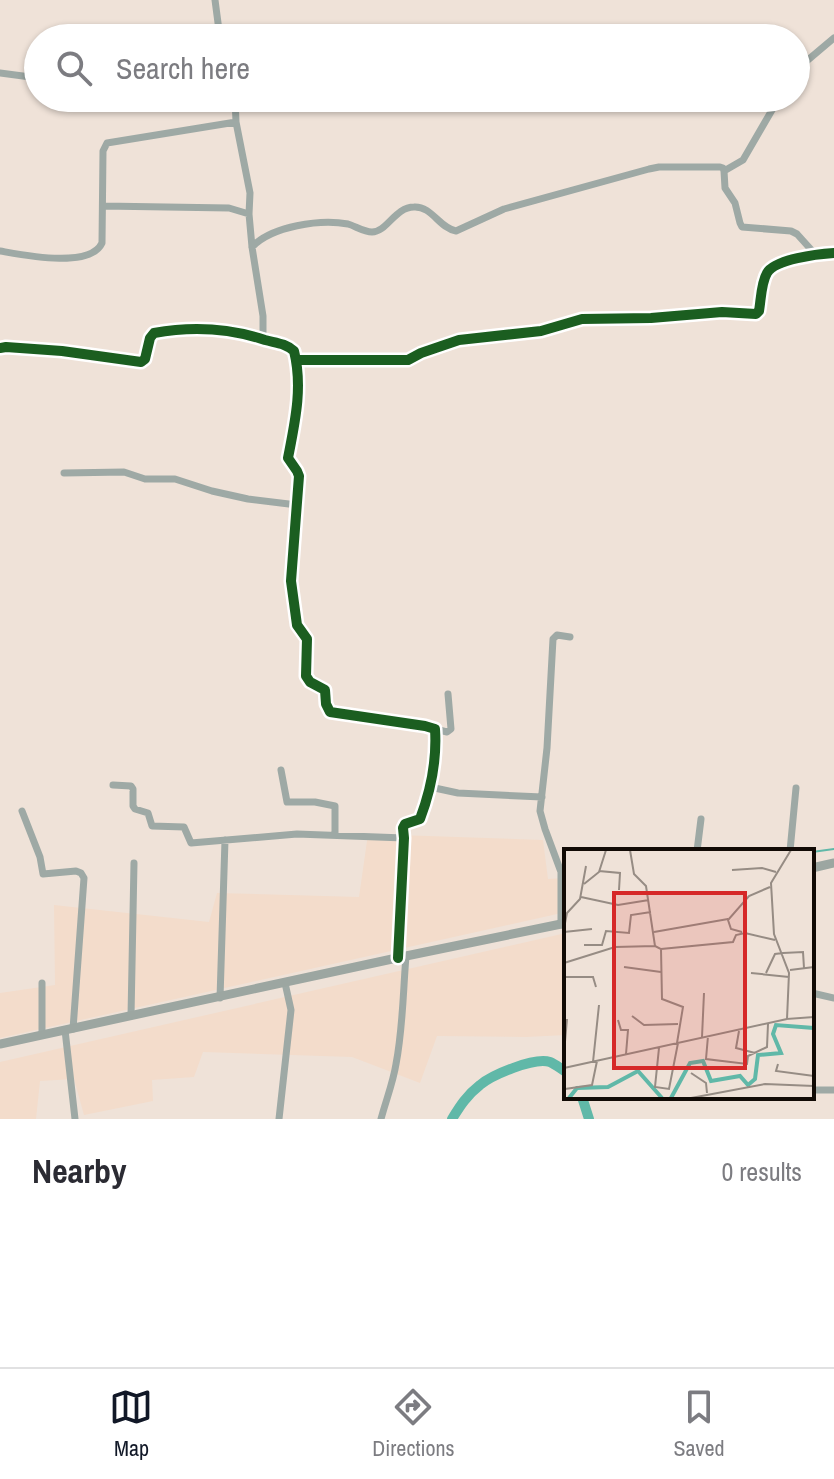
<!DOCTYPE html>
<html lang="en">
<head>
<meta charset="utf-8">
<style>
	body { margin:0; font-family:"Archivo Narrow",sans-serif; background:#f2f2f3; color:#2b2b33 }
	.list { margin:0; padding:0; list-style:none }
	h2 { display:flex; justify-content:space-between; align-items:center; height:104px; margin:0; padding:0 32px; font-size:34px }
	h2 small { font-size:26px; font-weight:400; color:#7c7c81 }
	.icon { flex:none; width:44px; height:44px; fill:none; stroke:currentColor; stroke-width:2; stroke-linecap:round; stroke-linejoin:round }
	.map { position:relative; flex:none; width:834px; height:1119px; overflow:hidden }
	.search { position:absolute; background:#fff; box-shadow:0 2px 6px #0004; left:24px; right:24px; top:24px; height:88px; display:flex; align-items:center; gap:20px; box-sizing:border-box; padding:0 28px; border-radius:44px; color:#7c7c81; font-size:30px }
	.sheet { height:248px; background:#fff }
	nav { display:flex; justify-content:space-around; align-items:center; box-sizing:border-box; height:112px; border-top:2px solid #e1e1e2; background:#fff; font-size:22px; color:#7c7c81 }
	nav a { display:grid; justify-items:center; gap:4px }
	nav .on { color:#111827 }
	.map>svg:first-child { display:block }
	.built { fill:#f3dccb }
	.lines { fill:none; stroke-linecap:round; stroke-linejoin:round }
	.stream { stroke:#60b8a8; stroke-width:2 }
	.river { stroke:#60b8a8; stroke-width:10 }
	.minor { stroke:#9ea9a5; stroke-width:7 }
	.major { stroke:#9ca6a1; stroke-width:9 }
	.cycleway-casing { stroke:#fff; stroke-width:15 }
	.cycleway { stroke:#1b5e20; stroke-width:10 }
	.inset-river { fill:none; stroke:#60b8a8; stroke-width:4 }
	.inset-road { fill:none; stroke:#968c84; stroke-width:2 }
	.view { fill:#d62828; fill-opacity:0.15; stroke:#d62828; stroke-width:4 }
	.inset-edge { fill:none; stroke:#110a05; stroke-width:4 }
</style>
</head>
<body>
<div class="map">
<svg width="834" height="1119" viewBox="0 0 834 1119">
	<rect width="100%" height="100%" fill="#efe2d8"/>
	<path class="built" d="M 368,834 L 543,840 L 548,879 L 566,878 L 566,912 L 0,1038 L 0,993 L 55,985 L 54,905 L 209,922 L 217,893 L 359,897 Z
		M 566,933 L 566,1035 L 526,1037 L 437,1036 L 420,1083 L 352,1057 L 203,1052 L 194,1077 L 152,1080 L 153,1101 L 84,1115 L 74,1079 L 40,1081 L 36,1119 L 0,1119 L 0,1062 Z"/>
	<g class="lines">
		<path class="stream" d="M 812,852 L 834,849"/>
		<path class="river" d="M 582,1097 L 589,1119
			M 452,1119 C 460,1106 467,1095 480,1085 C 492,1075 534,1057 550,1062 C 555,1064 561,1069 566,1072"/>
		<path class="minor" d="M 215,0 L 220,38
			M 796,70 L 834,38
			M 0,73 L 38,78
			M 235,98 L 236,122 L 250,193 L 249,214 L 252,247 L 263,316 L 263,332 L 260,338
			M 724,171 L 725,188 L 735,203 L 740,223 L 742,227 L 791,231 L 797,234 L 816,255
			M 724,171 L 743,160 L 779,98
			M 103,206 L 229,208 L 249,214
			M 252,247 C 272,226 320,219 348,224 C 355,226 364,232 372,232 C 387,232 395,207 414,207 C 432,206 439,228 456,231 L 504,209 L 649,169 L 659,167 L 720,167 L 723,168 L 724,171
			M 0,251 C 23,255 90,269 102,243 L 103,151 L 107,143 L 236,122
			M 0,348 L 6,347 L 62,351 L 141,362 L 145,359 L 150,338 L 154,333 C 192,326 229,328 265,340 C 276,343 285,343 294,351 C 303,387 295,422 288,458 L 297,471 L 299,476 L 291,581 L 297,625 L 307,639 L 306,676 L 310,682 L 325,690 L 326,704 L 330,712 L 425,726 L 435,729 C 437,760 431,790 420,819 L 405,824 L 403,828 L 404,838 L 398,958
			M 297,360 L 408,360 L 421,353 L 459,340 L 541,331 L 582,319 L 651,318 L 722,312 L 756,314 L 759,311 C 761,300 761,283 767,273 C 775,259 818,254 834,253
			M 64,473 L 124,472 L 145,479 L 175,479 L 212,491 L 248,499 L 297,505
			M 435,729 L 447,732 L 451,729 L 448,694
			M 281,770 L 287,802 L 315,802 L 335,806 L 335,835
			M 113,785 L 131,786 L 133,789 L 133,806 L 135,809 L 148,813 L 152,826 L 184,827 L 191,843 L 297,834 L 404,838
			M 430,787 L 458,793 L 542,797
			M 22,811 L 40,857 L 43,874 L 76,871 L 81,873 L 84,878 L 73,1029
			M 697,851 L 701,819
			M 790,851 L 796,788
			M 561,925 L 561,872 L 545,829 L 540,811 L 547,748 L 553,639 L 557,635 L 570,637
			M 812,993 L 834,998
			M 220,998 L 225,840
			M 131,1016 L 134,863
			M 65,1030 L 75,1119
			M 42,1035 L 42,983
			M 812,1090 L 834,1090
			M 279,1119 L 291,1010 L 285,983
			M 381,1119 C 386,1100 393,1083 396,1064 C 403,1028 403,992 406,956"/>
		<path class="major" d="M 812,868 L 834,863
			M 0,1044 L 406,956 L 566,923"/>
		<defs>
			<path id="cycleway" d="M 0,348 L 6,347 L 62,351 L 141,362 L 145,359 L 150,338 L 154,333 C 192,326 229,328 265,340 C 276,343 285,343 294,351 C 303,387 295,422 288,458 L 297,471 L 299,476 L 291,581 L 297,625 L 307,639 L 306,676 L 310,682 L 325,690 L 326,704 L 330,712 L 425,726 L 435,729 C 437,760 431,790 420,819 L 405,824 L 403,828 L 404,838 L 398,958
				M 297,360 L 408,360 L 421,353 L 459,340 L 541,331 L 582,319 L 651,318 L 722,312 L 756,314 L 759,311 C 761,300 761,283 767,273 C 775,259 818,254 834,253"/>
		</defs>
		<use href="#cycleway" class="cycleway-casing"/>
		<use href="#cycleway" class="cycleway"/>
	</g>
	<g transform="translate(564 849)">
		<rect width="250" height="250" fill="#efe2d8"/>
		<path class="inset-river" d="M 5,249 L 13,239 L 44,238 L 74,222 L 98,249M 107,249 L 126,214 L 139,212 L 147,232 L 176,227 L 184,236 L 191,230 L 194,206 L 217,204 L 209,185 L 212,176 L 250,179"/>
		<path class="inset-road" d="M 66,1 L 70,25 L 82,37 L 91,97 L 97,100 L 98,150 L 119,158 L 113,194M 227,1 L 207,34 L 210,85 L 225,124 L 223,170 L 250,168M 168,21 L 198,19 L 212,23M 35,22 L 56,24 L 55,41M 20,35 L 35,23 L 42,1M 17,48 L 54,56 L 85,51M 0,79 L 3,64 L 16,50 L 22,17M 0,83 L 28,80M 90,83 L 164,70M 178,83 L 167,80 L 164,71 L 185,47 L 206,38M 20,96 L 38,96 L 42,82 L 65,84 L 67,66 L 87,63M 97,100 L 169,93 L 172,86 L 181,84 L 211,91M 0,114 L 51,98 L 91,97M 60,118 L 97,123M 226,121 L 250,118M 187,124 L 225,128M 202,124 L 211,105 L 219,104 L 239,103 L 240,119M 0,128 L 29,128 L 32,138M 68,167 L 80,176 L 114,175M 54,171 L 57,181 L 64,181 L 62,205M 175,182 L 172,199 L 191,204M 144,187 L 142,210 L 183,215 L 184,207 L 203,198 L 204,175M 138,188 L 140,144M 250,195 L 250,222M 95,199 L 91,238 L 105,240 L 114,194M 0,204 L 3,170M 29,213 L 35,156M 214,215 L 212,222 L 250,227M 0,219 L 223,170M 127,224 L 142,234 L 143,244M 1,240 L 28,236 L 33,212M 127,249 L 201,235 L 250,237"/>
		<path class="view" d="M 50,44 L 181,44 L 181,219 L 50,219 Z"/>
		<rect width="250" height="250" class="inset-edge"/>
	</g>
</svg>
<div class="search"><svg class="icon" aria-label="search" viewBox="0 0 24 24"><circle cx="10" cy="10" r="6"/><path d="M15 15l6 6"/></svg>Search here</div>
</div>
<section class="sheet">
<h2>Nearby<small>0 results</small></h2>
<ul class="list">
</ul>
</section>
<nav>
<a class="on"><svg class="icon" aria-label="map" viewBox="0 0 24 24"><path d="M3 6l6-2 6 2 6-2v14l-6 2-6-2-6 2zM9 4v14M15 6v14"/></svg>Map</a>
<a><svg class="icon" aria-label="directions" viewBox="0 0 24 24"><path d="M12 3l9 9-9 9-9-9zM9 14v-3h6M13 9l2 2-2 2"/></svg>Directions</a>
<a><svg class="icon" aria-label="saved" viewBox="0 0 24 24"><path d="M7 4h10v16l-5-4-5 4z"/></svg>Saved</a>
</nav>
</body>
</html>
